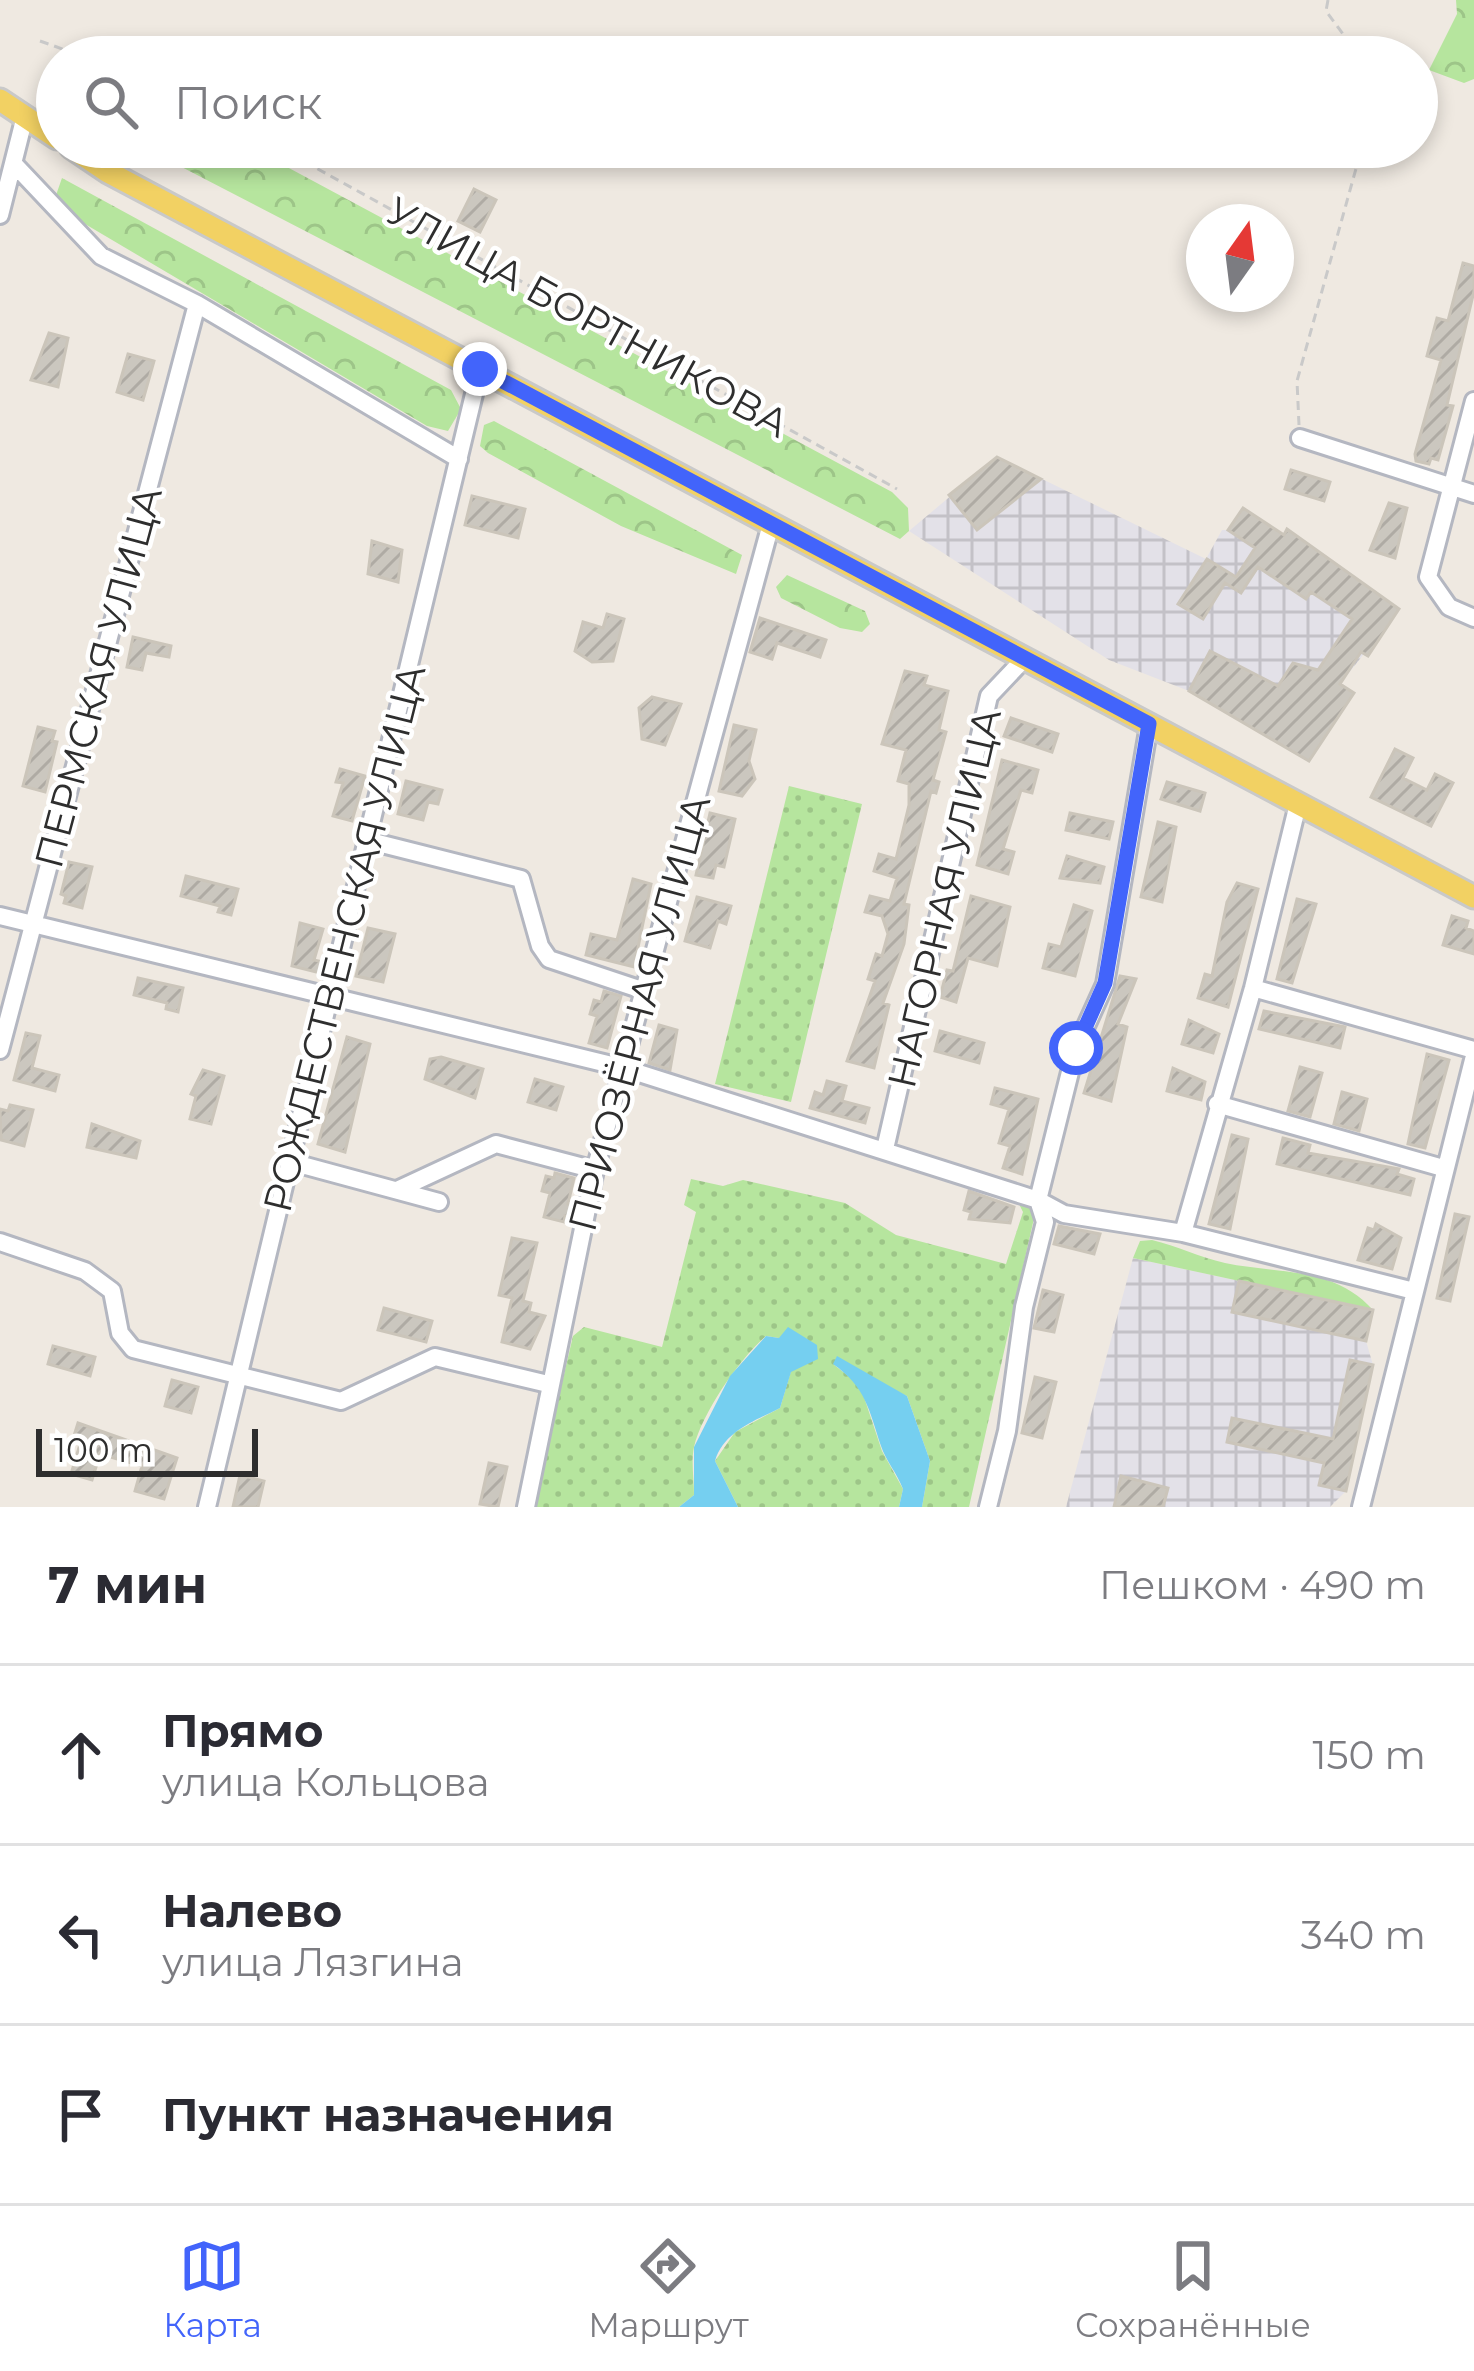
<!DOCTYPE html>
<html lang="ru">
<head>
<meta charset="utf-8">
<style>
	body { margin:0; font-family:Montserrat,sans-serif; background:#f2f2f3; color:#2b2b33 }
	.compass { position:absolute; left:1186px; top:204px; width:108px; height:108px; border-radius:50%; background:#fff; box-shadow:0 6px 18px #0003; rotate:14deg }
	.scale { position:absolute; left:36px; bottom:30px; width:222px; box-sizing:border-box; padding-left:12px; border:6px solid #2e2e2e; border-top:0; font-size:33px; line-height:42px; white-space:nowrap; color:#2e2e2e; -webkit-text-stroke:9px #fff; paint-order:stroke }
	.stop { position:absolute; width:36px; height:36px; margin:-27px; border:9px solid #4264fb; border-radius:50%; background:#fff }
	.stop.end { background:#4264fb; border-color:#fff; box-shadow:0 3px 12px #0008 }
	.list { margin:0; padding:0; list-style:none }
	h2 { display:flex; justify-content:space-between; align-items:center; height:156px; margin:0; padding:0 48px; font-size:51px }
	h2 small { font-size:39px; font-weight:400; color:#7c7c81 }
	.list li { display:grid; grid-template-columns:78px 1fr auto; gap:36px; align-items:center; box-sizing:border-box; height:180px; padding:0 48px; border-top:3px solid #e1e1e2 }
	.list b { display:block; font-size:45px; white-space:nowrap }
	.list p { margin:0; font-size:39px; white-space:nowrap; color:#7c7c81 }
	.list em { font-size:39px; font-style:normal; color:#7c7c81 }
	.icon { flex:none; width:66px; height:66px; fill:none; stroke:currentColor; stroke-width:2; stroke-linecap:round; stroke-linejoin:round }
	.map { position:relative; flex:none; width:1474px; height:1507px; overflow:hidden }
	.search { position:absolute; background:#fff; box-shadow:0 6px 18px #0003; left:36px; right:36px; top:36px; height:132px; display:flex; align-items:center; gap:30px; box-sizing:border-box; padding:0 42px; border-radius:66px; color:#7c7c81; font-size:45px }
	.sheet { height:696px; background:#fff }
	nav { display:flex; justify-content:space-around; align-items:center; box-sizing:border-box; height:168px; border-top:3px solid #e1e1e2; background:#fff; font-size:33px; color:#7c7c81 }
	nav a { display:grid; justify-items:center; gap:6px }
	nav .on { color:#4264fb }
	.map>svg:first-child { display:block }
	.industrial { fill:url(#industrial-grid) }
	.grass { fill:url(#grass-dots) }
	.forest { fill:url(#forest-crowns) }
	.water { fill:#75cff0 }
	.building { fill:url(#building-hatch); stroke:#cbc5ba; stroke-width:3 }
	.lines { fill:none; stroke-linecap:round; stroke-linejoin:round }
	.minor-casing { stroke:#b4b7c1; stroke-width:22 }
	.major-casing { stroke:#c9c9c9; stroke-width:27 }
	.path { stroke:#c9c9c9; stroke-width:3; stroke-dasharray:9 6; stroke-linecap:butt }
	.minor { stroke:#fff; stroke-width:16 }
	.major { stroke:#f2d163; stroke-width:21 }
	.route { stroke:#4264fb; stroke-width:15 }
	.labels { text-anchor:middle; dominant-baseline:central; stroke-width:9; stroke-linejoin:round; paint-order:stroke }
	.street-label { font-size:39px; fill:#2e2e2e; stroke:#fff }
</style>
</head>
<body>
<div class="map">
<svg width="1474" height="1507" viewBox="0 0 1474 1507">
	<defs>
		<pattern id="industrial-grid" width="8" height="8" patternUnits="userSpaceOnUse" patternTransform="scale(3)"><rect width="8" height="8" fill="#e3e1e8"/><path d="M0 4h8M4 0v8" fill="none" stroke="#c3c1c7"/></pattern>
		<pattern id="grass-dots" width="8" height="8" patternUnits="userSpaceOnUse" patternTransform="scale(3)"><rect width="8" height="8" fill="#b6e59e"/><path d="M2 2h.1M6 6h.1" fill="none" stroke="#9dc588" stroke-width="1.8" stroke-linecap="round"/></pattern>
		<pattern id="forest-crowns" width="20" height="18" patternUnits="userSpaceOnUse" patternTransform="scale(3)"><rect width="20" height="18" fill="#b6e59e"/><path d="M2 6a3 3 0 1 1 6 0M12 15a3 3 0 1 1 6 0" fill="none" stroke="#9dc588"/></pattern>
		<pattern id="building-hatch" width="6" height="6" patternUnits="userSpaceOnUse" patternTransform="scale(3)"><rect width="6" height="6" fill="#cbc7bf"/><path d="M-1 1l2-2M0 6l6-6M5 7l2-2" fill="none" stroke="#afaba4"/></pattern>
	</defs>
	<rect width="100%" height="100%" fill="#efe9e1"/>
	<path class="industrial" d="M 997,457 L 1206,559 L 1222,530 L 1228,530 L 1243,508 L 1283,534 L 1287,529 L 1399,609 L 1341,683 L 1354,693 L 1309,761 L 1189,691 L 1109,660 L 909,531 Z
		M 1133,1258 L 1373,1310 L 1366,1341 L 1373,1365 L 1346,1491 L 1330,1507 L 1066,1507 Z"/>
	<path class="grass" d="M 789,786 L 862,804 L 791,1102 L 715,1084 Z
		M 691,1179 L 723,1186 L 743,1180 L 845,1203 L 896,1235 L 1006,1264 L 1023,1212 L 1018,1202 L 1037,1205 L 969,1507 L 922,1507 L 930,1461 L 907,1396 L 833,1364 L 860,1385 L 882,1451 L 903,1489 L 899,1507 L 738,1507 L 715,1461 L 735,1432 L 780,1408 L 791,1371 L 779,1338 L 766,1336 C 740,1358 702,1413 694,1447 C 691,1461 694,1480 694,1495 L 679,1507 L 533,1507 L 573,1336 L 584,1327 L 662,1347 L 696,1212 L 684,1205 Z"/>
	<path class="forest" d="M 1456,0 L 1474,0 L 1474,79 L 1464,83 L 1429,70 L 1457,14 Z
		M 143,147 L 250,147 L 892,492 L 908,508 L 909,531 L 900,539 Z
		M 62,178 L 451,390 L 461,409 L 448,431 L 427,426 L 63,211 L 55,198 Z
		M 494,421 L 742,555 L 736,574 L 621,526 L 488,453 L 480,446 L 484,425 Z
		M 787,575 L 865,611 L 870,624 L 862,632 L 840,628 L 781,598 L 776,587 Z
		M 1152,1240 C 1177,1246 1199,1257 1225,1263 C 1277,1274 1334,1266 1373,1310 L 1133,1258 L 1140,1241 Z"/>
	<path class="water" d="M 788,1327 L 817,1345 L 818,1359 L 791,1372 L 780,1408 C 755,1421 724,1431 715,1461 L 738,1507 L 679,1507 L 694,1495 L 694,1447 L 730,1376 L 766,1336 L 779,1338 Z
		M 837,1356 L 907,1396 L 930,1461 L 922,1507 L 899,1507 L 903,1489 C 897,1473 886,1461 881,1446 C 869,1410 866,1387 833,1364 Z"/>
	<path class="building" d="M 474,189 L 496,200 L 480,232 L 458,221 Z
		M 1463,263 L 1474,266 L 1474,291 L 1447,405 L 1453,406 L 1438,460 L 1431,458 L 1429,464 L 1416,461 L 1415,454 L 1441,360 L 1427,356 L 1437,318 L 1448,321 Z
		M 49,333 L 68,338 L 58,387 L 31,380 Z
		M 128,354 L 154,361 L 143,400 L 117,392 Z
		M 997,457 L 1041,479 L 977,530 L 949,495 Z
		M 1291,470 L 1330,482 L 1324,501 L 1285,489 Z
		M 472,496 L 525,509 L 518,538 L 465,525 Z
		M 1389,503 L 1407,508 L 1395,558 L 1370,550 Z
		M 1243,508 L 1284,535 L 1287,529 L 1399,609 L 1368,656 L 1361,652 L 1340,684 L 1354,693 L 1309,761 L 1189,691 L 1210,651 L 1278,686 L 1293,663 L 1318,670 L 1352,619 L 1311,592 L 1306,599 L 1258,567 L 1241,593 L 1225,583 L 1203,619 L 1178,604 L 1207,559 L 1236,577 L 1255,548 L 1228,530 Z
		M 372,541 L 402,550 L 398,582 L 368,574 Z
		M 607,614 L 624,619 L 613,661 L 592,662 L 575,651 L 583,622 L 603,628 Z
		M 760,618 L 826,640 L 820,657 L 777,643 L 772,659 L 750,652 Z
		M 133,637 L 171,646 L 169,657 L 146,653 L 142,670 L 127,667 Z
		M 905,671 L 927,676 L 924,685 L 948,691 L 939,730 L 946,732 L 933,780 L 939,782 L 936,793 L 931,791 L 904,904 L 909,905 L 904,944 L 883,1003 L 889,1005 L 874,1068 L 847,1061 L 875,981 L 868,979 L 876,954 L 882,956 L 888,934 L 882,916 L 865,912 L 870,896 L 890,901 L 897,878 L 874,871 L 879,854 L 896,859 L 909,805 L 909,784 L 898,781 L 906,750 L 882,744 Z
		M 652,697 L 681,704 L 665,745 L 642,739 L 639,708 Z
		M 1011,718 L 1058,734 L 1052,752 L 1004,736 Z
		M 734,725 L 756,730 L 749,761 L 755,779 L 742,796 L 719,791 Z
		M 38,727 L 55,731 L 52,741 L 57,742 L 45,792 L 23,786 Z
		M 1395,749 L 1413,758 L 1403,778 L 1427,790 L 1435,774 L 1453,783 L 1431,826 L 1371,797 Z
		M 1002,760 L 1038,770 L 1032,793 L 1021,790 L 1003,849 L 1014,852 L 1008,874 L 977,865 Z
		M 340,769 L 365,776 L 352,821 L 333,816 L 343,783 L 336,782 Z
		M 406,781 L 442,790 L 438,804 L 428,802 L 423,820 L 398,814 Z
		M 1167,782 L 1205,793 L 1200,811 L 1161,799 Z
		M 710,813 L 735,819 L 724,867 L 716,865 L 713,878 L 696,875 Z
		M 1070,813 L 1113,822 L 1109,839 L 1066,830 Z
		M 1158,822 L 1176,827 L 1162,902 L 1141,897 Z
		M 1067,856 L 1104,867 L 1100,883 L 1060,878 Z
		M 69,862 L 92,867 L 82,908 L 64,903 L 66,896 L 61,894 Z
		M 186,876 L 238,889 L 231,915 L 218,912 L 220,906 L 181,896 Z
		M 633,879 L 651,884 L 634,967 L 586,955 L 591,934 L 617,940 Z
		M 1237,883 L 1258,889 L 1228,1007 L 1198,998 L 1205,974 L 1212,976 L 1227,902 Z
		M 971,896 L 1010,907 L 997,966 L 968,958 L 956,1002 L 940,997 L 947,970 L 953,971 Z
		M 697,897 L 731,906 L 726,924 L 718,921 L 710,948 L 685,941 Z
		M 1297,899 L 1316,904 L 1292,983 L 1277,979 Z
		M 1074,905 L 1092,911 L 1075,976 L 1043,968 L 1049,944 L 1061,947 Z
		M 1452,916 L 1468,921 L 1466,928 L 1474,931 L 1474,954 L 1443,945 Z
		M 300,923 L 323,929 L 314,960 L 323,962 L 320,973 L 292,966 Z
		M 368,928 L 395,934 L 383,982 L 356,976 Z
		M 1120,976 L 1136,979 L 1118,1024 L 1127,1027 L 1111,1101 L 1084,1093 Z
		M 138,978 L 183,988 L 178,1012 L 166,1009 L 167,1003 L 134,995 Z
		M 604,991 L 621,996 L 607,1048 L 589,1043 L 597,1016 L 590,1014 L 594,1000 L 601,1002 Z
		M 1264,1011 L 1345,1027 L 1340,1048 L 1259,1029 Z
		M 1189,1020 L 1219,1034 L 1213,1053 L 1182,1044 Z
		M 659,1025 L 677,1030 L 670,1070 L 649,1063 Z
		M 940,1031 L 984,1043 L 979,1063 L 935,1051 Z
		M 26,1033 L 40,1036 L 32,1068 L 59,1075 L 55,1091 L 14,1080 Z
		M 347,1037 L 370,1044 L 345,1152 L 318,1144 Z
		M 1427,1054 L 1449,1060 L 1425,1148 L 1408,1144 Z
		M 441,1057 L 483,1069 L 475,1098 L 425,1079 L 430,1059 Z
		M 1300,1067 L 1322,1073 L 1310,1117 L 1288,1111 Z
		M 1173,1068 L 1205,1082 L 1201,1100 L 1167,1091 Z
		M 203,1070 L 224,1076 L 211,1124 L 190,1119 L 196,1096 L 191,1094 Z
		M 535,1079 L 563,1087 L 556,1110 L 528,1102 Z
		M 827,1081 L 846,1086 L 842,1101 L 869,1108 L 865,1123 L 810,1108 L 815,1092 L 823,1095 Z
		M 995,1088 L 1038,1099 L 1022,1174 L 1003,1168 L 1010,1146 L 999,1143 L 1009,1109 L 991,1104 Z
		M 1342,1092 L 1367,1099 L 1359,1131 L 1334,1124 Z
		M 10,1105 L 33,1110 L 24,1146 L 1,1140 L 0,1109 L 8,1111 Z
		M 92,1124 L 140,1141 L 136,1158 L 87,1147 Z
		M 1232,1135 L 1248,1139 L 1230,1229 L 1209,1224 Z
		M 1283,1138 L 1310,1145 L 1308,1153 L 1399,1169 L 1397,1174 L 1414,1179 L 1410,1195 L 1277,1164 Z
		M 555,1173 L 574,1178 L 568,1204 L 575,1206 L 572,1217 L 565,1216 L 564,1222 L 544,1217 L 550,1193 L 542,1191 L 546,1176 L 554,1178 Z
		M 969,1191 L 1014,1207 L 1010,1223 L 969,1219 L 971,1212 L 964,1210 Z
		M 1455,1214 L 1469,1217 L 1450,1301 L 1437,1298 Z
		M 1376,1224 L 1401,1238 L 1392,1269 L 1358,1260 L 1368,1228 L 1374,1230 Z
		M 1059,1226 L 1100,1234 L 1094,1254 L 1054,1244 Z
		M 512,1238 L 537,1243 L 523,1301 L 531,1303 L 529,1312 L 545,1316 L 530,1349 L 502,1342 L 512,1298 L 499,1295 Z
		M 1239,1281 L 1373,1310 L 1366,1341 L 1232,1312 Z
		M 1043,1290 L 1063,1295 L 1054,1332 L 1034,1328 Z
		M 384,1308 L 432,1321 L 426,1342 L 378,1330 Z
		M 53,1346 L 95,1357 L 90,1376 L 48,1364 Z
		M 1350,1360 L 1373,1365 L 1346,1491 L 1319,1485 L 1324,1463 L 1227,1442 L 1232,1418 L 1333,1439 Z
		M 1035,1377 L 1056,1382 L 1042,1438 L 1022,1433 Z
		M 172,1380 L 198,1387 L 191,1413 L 165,1406 Z
		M 78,1423 L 177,1458 L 164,1499 L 135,1491 L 142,1466 L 100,1454 L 92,1480 L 71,1474 L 81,1441 L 73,1439 Z
		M 489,1463 L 507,1467 L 498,1507 L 480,1504 Z
		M 240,1475 L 264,1481 L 258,1507 L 233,1507 Z
		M 1121,1476 L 1168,1488 L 1163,1507 L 1114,1507 Z"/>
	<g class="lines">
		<defs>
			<path id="minor" d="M 14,164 L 101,256 L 197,304 L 459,459
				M 0,215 L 25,116
				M 1474,401 L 1428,577 L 1449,607 L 1474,618
				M 1300,438 L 1474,494
				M 370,841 L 521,879 L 540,946 L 549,959 L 642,990
				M 0,916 L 620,1067 L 1038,1200 L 1064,1214 L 1183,1233 L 1414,1291
				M 1253,988 L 1474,1050
				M 0,1050 L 197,304
				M 1217,1104 L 1443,1168
				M 885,1149 L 989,696 L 1024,659
				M 291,1162 L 439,1202
				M 397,1190 L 496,1144 L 595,1170
				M 1183,1233 L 1253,988 L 1298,804
				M 0,1242 L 85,1271 L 112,1291 L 120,1333 L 133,1349 L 341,1401 L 435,1357 L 548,1384
				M 207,1507 L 480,369
				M 526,1507 L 595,1170 L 771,524
				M 988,1507 L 1007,1431 L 1024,1307 L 1045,1222 L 1038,1200 L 1076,1048 L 1105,984 L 1149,725
				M 1361,1507 L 1474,1056"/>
			<path id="major" d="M 0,100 L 57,138
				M 71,147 L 108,172 L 1474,897"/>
		</defs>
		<use href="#minor" class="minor-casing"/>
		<use href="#major" class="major-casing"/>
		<path class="path" d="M 1328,0 L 1326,11 L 1360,57
			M 40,41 L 85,57
			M 278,147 L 897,489
			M 1299,425 L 1297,381 L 1362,147"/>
		<use href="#minor" class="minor"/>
		<use href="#major" class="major"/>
	</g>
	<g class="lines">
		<path class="route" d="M 480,369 L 1149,724 L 1105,983 L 1076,1048"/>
	</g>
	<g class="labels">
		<g class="street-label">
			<text transform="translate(588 317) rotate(29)">УЛИЦА БОРТНИКОВА</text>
			<text transform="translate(98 677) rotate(-75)">ПЕРМСКАЯ УЛИЦА</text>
			<text transform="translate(944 898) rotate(-77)">НАГОРНАЯ УЛИЦА</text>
			<text transform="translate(344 938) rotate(-76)">РОЖДЕСТВЕНСКАЯ УЛИЦА</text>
			<text transform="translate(639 1013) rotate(-75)">ПРИОЗЁРНАЯ УЛИЦА</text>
		</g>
	</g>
</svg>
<svg class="compass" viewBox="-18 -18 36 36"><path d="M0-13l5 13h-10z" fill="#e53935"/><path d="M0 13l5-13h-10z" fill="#7c7c81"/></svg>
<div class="scale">100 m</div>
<div class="stop" style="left:1076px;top:1048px"></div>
<div class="stop end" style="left:480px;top:369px"></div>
<div class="search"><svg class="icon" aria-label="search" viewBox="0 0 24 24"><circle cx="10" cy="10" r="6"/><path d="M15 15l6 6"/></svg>Поиск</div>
</div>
<section class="sheet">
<h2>7 мин<small>Пешком · 490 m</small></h2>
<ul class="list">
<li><svg class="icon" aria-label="ahead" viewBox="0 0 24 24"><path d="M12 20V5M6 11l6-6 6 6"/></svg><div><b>Прямо</b><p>улица Кольцова</p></div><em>150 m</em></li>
<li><svg class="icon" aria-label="left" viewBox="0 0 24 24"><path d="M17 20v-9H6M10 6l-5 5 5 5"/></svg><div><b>Налево</b><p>улица Лязгина</p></div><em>340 m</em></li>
<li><svg class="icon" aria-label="arrive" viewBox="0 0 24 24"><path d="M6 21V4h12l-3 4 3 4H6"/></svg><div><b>Пункт назначения</b></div></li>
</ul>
</section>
<nav>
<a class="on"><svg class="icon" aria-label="map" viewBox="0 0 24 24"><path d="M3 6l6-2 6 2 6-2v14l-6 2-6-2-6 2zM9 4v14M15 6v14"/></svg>Карта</a>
<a><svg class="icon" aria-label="directions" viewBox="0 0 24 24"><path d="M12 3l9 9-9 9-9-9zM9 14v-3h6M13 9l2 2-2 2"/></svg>Маршрут</a>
<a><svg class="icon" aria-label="saved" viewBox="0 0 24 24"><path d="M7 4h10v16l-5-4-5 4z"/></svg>Сохранённые</a>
</nav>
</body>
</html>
